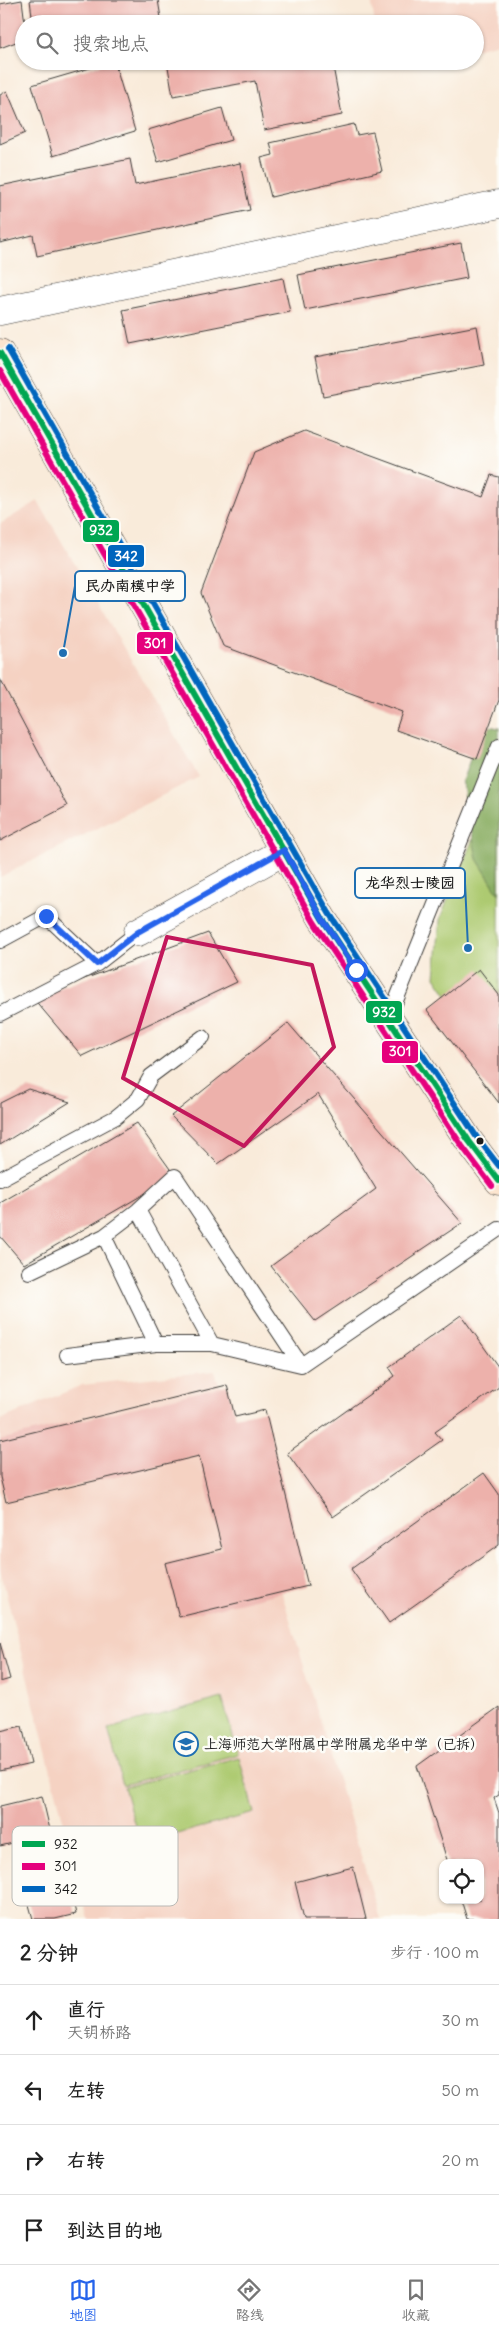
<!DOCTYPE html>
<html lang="zh">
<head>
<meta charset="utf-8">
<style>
	body { margin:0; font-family:Delius,"LXGW WenKai TC",sans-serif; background:#f6f6f6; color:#222 }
	.controls { position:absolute; right:15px; bottom:15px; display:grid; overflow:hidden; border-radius:10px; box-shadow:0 1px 4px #0004 }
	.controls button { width:45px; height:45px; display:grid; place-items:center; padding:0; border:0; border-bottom:1px solid #e0e0e0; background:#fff; color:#222; font:25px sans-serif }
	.stop { position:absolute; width:15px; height:15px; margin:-11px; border:4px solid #2563eb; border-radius:50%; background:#fff }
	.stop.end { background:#2563eb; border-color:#fff; box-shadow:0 1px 5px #0008 }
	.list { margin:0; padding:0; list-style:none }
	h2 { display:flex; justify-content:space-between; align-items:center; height:65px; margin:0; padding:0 20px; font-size:21px }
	h2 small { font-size:16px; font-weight:400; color:#767676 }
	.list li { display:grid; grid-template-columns:32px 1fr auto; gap:15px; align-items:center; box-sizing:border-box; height:70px; padding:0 20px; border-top:1px solid #e0e0e0 }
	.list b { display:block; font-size:19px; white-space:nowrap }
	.list p { margin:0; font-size:16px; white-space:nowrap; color:#767676 }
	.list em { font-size:16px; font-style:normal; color:#767676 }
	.icon { flex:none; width:28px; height:28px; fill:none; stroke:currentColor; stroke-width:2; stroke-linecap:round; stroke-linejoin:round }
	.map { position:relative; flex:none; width:499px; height:1919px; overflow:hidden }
	.search { position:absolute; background:#fff; box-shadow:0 1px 4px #0004; left:15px; right:15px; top:15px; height:55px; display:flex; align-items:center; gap:12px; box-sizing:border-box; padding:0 18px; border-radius:28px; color:#767676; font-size:19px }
	.sheet { height:345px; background:#fff }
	nav { display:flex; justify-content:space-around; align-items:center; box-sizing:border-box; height:70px; border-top:1px solid #e0e0e0; background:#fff; font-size:14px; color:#767676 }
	nav a { display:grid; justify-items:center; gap:2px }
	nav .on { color:#2563eb }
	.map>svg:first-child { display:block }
	.built { fill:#f5d2c2 }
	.green { fill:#adca71; stroke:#647346 }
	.forest { fill:#8aae63; stroke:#536540 }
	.building { fill:#edb1ab }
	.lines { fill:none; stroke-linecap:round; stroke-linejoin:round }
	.lane-casing { stroke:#3d3b38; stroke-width:16 }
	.street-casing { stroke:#3d3b38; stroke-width:29 }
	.secondary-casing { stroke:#3d3b38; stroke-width:29 }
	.lane { stroke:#fff; stroke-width:14 }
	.street { stroke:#fff; stroke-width:28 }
	.secondary { stroke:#fce5cf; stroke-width:28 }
	.bus-1-casing { stroke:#fdfcf7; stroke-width:10 }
	.bus-2-casing { stroke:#fdfcf7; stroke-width:10 }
	.bus-3-casing { stroke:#fdfcf7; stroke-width:10 }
	.bus-1 { stroke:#00a651; stroke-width:6 }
	.bus-2 { stroke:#e5007d; stroke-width:6 }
	.bus-3 { stroke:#0065bd; stroke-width:6 }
	.route { stroke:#2563eb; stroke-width:6 }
	.marked { fill:none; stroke:#c2185b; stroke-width:4; stroke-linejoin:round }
	.bus-dot { fill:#1c1c1c; stroke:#fdfcf7; stroke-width:2 }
	.labels { text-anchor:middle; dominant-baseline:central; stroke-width:5; stroke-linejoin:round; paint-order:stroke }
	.poi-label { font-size:14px; fill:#1c1c1c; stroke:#fdfcf7; text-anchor:start }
	.key { fill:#fdfcf7; stroke:#bab9b5; stroke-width:1 }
	.key-label { font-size:14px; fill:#1c1c1c }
	.leader { fill:none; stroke:#1f6fb2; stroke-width:2 }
	.callout-dot { fill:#1f6fb2; stroke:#fdfcf7; stroke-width:2 }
	.callout { fill:#fdfcf7; stroke:#1f6fb2; stroke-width:2 }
	.callout-label { font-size:15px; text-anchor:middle; font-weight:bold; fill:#1c1c1c }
	.line-badge { stroke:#fdfcf7; stroke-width:2 }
	.badge-label { font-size:14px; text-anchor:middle; font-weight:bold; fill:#fff }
</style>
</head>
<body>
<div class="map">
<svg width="499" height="1919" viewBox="0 0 499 1919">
	<rect width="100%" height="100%" fill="#fdfcf7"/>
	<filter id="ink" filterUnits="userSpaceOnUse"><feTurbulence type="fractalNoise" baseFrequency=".02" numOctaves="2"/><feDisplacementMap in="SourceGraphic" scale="10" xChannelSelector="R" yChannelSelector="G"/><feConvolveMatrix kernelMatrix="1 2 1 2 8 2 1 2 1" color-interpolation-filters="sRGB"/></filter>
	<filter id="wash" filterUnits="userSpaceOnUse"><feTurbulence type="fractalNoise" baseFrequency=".0096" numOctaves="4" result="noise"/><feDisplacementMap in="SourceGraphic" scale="20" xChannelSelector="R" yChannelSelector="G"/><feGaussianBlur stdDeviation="1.12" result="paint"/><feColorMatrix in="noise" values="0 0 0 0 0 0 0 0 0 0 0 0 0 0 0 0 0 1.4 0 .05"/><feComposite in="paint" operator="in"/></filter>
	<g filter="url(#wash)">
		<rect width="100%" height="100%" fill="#f9ebda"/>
		<path class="built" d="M 371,0 L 499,0 L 499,43 L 475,49 L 475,24 L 375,24 Z
			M 38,501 L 199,777 L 0,877 L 0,524 Z
			M 215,1371 L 380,1919 L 88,1919 L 0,1569 L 0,1420 L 82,1385 Z"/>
		<path class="green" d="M 499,775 L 499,1071 L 435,977 L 440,919 Z
			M 222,1698 L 238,1754 L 123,1785 L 108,1729 Z
			M 239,1757 L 254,1813 L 140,1844 L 124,1787 Z"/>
		<path class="forest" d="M 483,725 L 499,728 L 499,894 L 477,859 L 462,781 Z"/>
		<g id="blocks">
			<path class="building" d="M 22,0 L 25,24 L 24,39 L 0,48 L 0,4 Z
				M 30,0 L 158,0 L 162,24 L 33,24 Z
				M 324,18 L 325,24 L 297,24 L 297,23 Z
				M 114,61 L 135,131 L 53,156 L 32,85 Z
				M 167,61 L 332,61 L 342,115 L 264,130 L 255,81 L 173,96 Z
				M 7,91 L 25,133 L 0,144 L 0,95 Z
				M 222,108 L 231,140 L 158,162 L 148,130 Z
				M 354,124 L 357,135 L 373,132 L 382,171 L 271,197 L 261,158 L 273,155 L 270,143 Z
				M 130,159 L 135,185 L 240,163 L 250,210 L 37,256 L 33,235 L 0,243 L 0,186 Z
				M 461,243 L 467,278 L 305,310 L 298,275 Z
				M 283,278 L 290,312 L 130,344 L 123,310 Z
				M 477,326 L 484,365 L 323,396 L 315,357 Z
				M 304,431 L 483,497 L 491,475 L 499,477 L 499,700 L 477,759 L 396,730 L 402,712 L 223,646 L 201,593 L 254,452 Z
				M 0,679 L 67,806 L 0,841 Z
				M 208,933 L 237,982 L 82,1056 L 33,998 Z
				M 479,969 L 499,995 L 499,1103 L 427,1010 Z
				M 288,1023 L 462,1223 L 315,1321 L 271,1266 L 376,1189 L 318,1094 L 218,1164 L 171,1116 Z
				M 28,1089 L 70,1102 L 0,1145 L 0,1103 Z
				M 137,1123 L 175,1176 L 24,1264 L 0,1236 L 0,1203 Z
				M 461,1315 L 499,1368 L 499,1387 L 435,1432 L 442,1440 L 333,1517 L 287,1453 L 395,1376 L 389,1367 Z
				M 227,1385 L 235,1417 L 265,1410 L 308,1586 L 179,1617 L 165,1563 L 222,1549 L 199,1456 L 6,1502 L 0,1477 L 0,1440 Z
				M 484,1473 L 499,1494 L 499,1545 L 389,1623 L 351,1569 Z
				M 0,1643 L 10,1679 L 0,1682 Z
				M 499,1707 L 499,1795 L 494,1798 L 499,1813 L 499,1919 L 467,1919 L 461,1900 L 480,1900 L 480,1863 L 448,1863 L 417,1766 Z
				M 22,1726 L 31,1764 L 0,1771 L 0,1731 Z
				M 42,1796 L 51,1834 L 0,1846 L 0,1806 Z
				M 353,1867 L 366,1919 L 304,1919 L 295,1882 Z
				M 67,1876 L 76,1914 L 55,1919 L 33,1919 L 24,1887 Z"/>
		</g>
	</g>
	<g filter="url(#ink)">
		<use href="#blocks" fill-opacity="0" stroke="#3d3b38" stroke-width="1"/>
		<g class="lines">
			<defs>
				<path id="lane" d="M 0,941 L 46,916 L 97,964
					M 0,1014 L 97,964 L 138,932
					M 389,1018 L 499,746
					M 0,1179 L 116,1117 L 138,1099 L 151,1076 L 203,1037
					M 138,1210 L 212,1344
					M 104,1236 L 138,1210 L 175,1176 L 301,1365
					M 29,1272 L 104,1236 L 156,1344
					M 67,1355 L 156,1344 L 212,1344 L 301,1365 L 499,1229"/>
				<path id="street" d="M 0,311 L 499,204
					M 138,932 L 284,851"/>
				<path id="secondary" d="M 0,353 L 322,918 L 469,1141 L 499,1181"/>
			</defs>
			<use href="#lane" class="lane-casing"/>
			<use href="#street" class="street-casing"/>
			<use href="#secondary" class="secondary-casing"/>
			<use href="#lane" class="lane"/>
			<use href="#street" class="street"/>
			<use href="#secondary" class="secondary"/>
			<defs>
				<path id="bus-1" d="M 0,353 L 322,918 L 469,1141 L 499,1181"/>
				<path id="bus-2" d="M 0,371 L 314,922 L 462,1146 L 492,1186"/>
				<path id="bus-3" d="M 8,349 L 329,913 L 476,1136 L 499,1166"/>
			</defs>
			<use href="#bus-1" class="bus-1-casing"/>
			<use href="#bus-2" class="bus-2-casing"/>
			<use href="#bus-3" class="bus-3-casing"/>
			<use href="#bus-1" class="bus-1"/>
			<use href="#bus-2" class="bus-2"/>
			<use href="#bus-3" class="bus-3"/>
		</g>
	</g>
	<g class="lines" filter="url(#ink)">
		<path class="route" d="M 46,916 L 97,964 L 138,932 L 284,850 L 322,918 L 356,970"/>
	</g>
	<path class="marked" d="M 167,937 L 312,965 L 334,1047 L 244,1146 L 123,1078 Z"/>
	<defs>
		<symbol id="school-ring" viewBox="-11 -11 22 22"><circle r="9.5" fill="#fdfcf7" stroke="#1f6fb2" stroke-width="1.5"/><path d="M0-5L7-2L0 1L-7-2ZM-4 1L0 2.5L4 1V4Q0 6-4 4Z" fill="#1f6fb2"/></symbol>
	</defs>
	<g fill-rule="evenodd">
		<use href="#school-ring" x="172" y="1730" width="28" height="28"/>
	</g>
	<circle class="bus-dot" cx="480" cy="1141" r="4.5"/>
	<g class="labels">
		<g class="poi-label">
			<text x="204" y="1744">上海师范大学附属中学附属龙华中学（已拆）</text>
		</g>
	</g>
	<rect x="12" y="1826" width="166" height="80" rx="8" class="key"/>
	<rect x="22" y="1841" width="23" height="6" fill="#00a651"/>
	<rect x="22" y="1863" width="23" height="7" fill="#e5007d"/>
	<rect x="22" y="1886" width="23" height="6" fill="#0065bd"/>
	<g class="key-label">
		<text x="54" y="1849">932</text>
		<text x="54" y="1871">301</text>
		<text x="54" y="1894">342</text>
	</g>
	<path class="leader" d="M63 653L75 586M468 948L465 883"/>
	<g class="callout-dot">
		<circle cx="63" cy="653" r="5"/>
		<circle cx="468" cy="948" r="5"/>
	</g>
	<g class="callout">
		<rect x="75" y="571" width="110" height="30" rx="5"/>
		<rect x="355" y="868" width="110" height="30" rx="5"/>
	</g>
	<g class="callout-label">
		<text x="130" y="591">民办南模中学</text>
		<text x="410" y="888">龙华烈士陵园</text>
	</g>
	<g class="line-badge">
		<rect x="82" y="519" width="38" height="24" rx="5" fill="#00a651"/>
		<rect x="107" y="544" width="38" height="24" rx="5" fill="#0065bd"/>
		<rect x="136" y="631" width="38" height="24" rx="5" fill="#e5007d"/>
		<rect x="365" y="1000" width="38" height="24" rx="5" fill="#00a651"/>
		<rect x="381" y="1040" width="38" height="24" rx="5" fill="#e5007d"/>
	</g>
	<g class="badge-label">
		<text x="101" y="535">932</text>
		<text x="126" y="561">342</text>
		<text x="155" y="648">301</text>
		<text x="384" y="1017">932</text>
		<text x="400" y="1056">301</text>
	</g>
</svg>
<div class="controls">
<button><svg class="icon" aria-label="locate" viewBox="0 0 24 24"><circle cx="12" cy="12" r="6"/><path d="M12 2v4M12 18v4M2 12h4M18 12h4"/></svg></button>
</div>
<div class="stop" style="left:356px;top:970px"></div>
<div class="stop end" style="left:46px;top:916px"></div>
<div class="search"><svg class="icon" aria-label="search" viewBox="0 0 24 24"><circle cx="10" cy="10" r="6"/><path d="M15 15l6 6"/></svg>搜索地点</div>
</div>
<section class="sheet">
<h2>2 分钟<small>步行 · 100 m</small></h2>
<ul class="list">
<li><svg class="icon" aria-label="ahead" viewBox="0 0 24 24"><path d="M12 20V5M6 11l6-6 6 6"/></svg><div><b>直行</b><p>天钥桥路</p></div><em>30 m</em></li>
<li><svg class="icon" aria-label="left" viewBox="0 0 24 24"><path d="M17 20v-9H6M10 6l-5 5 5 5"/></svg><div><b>左转</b></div><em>50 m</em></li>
<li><svg class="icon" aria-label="right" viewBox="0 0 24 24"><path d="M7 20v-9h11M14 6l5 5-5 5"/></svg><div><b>右转</b></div><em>20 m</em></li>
<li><svg class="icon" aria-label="arrive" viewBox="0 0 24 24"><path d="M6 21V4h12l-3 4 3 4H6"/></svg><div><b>到达目的地</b></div></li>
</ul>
</section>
<nav>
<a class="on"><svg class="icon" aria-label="map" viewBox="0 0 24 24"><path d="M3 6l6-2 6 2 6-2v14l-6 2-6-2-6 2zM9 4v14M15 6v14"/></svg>地图</a>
<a><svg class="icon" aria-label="directions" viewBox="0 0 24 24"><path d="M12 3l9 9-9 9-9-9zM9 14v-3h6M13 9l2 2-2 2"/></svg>路线</a>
<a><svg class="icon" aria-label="saved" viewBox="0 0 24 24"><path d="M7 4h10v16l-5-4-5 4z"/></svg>收藏</a>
</nav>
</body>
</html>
